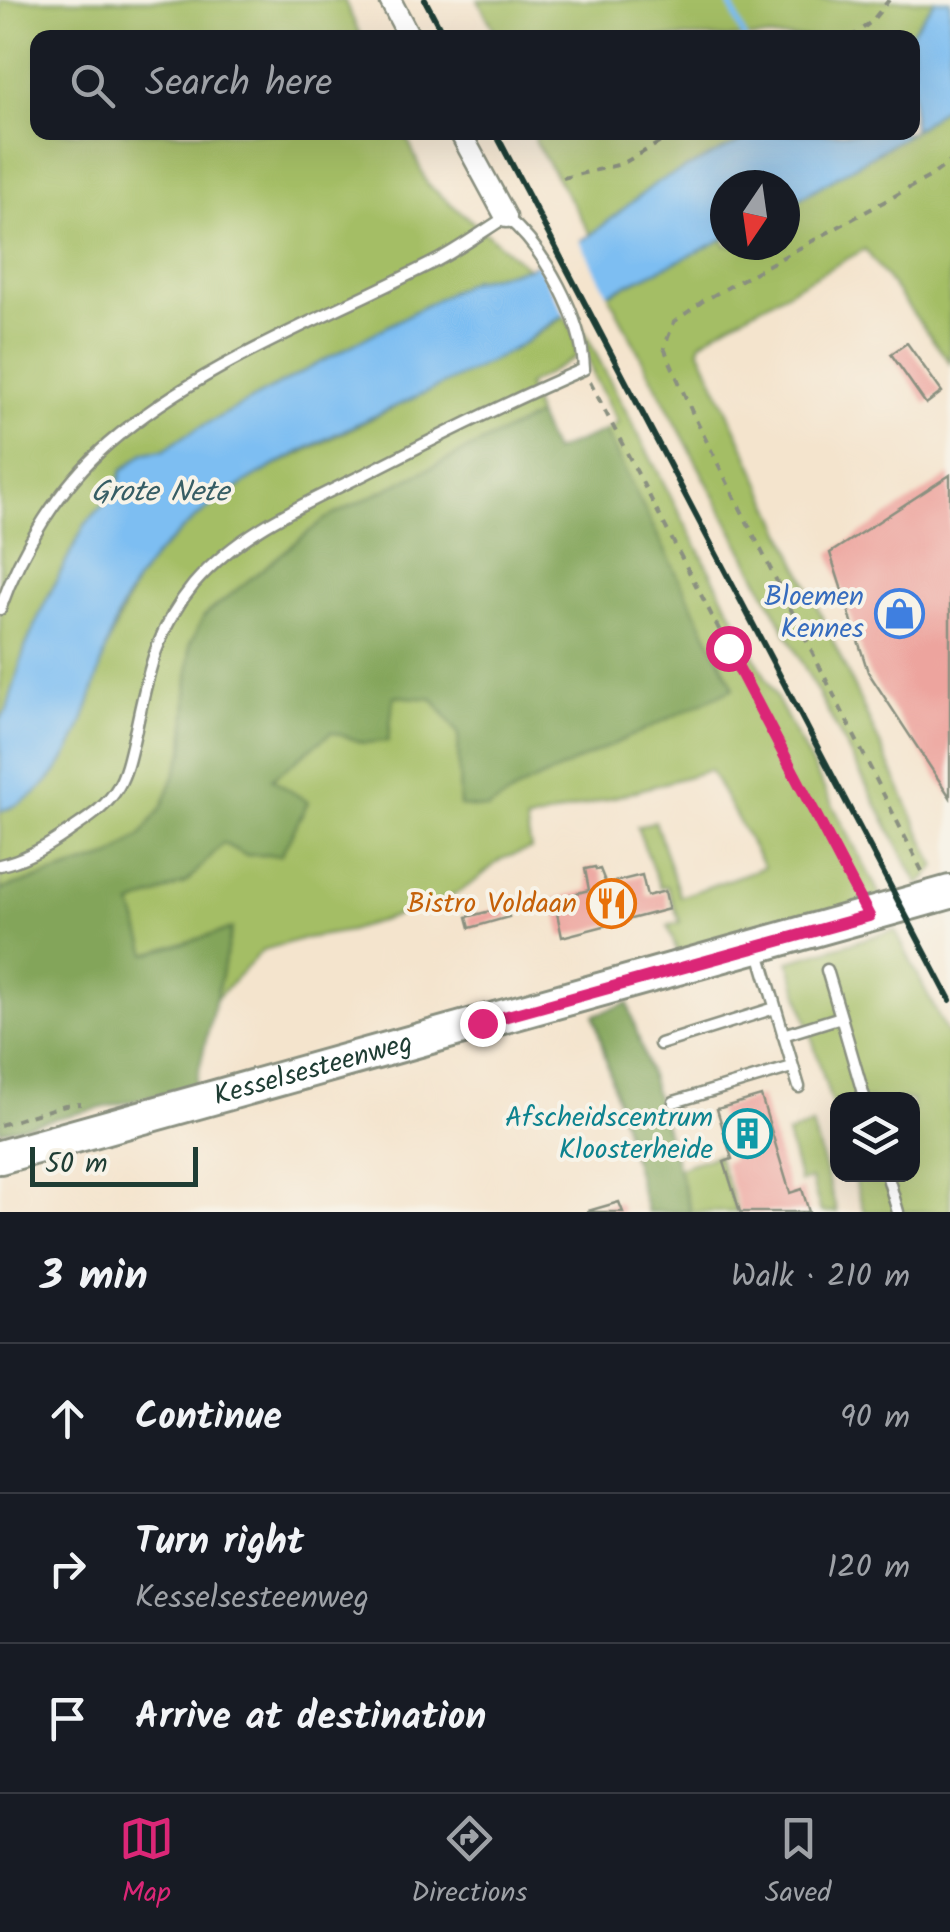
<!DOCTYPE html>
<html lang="en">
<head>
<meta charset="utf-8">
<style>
	body { margin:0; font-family:Kalam,sans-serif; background:#20242c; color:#f1f3f6 }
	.controls { position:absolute; right:30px; bottom:30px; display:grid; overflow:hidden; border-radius:20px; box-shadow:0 10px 40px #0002 }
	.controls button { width:90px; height:90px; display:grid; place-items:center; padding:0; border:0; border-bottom:2px solid #363941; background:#171b24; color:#f1f3f6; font:50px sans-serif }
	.compass { position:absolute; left:710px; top:170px; width:90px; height:90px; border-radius:50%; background:#171b24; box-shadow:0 10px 40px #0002; rotate:193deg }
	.scale { position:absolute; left:30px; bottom:25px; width:168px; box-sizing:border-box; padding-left:10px; border:5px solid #1f3d34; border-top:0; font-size:28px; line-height:35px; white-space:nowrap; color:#1f3d34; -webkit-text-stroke:8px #f7f3e8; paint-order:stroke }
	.stop { position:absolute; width:30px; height:30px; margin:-22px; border:8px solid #db2777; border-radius:50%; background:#fff }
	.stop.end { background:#db2777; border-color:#fff; box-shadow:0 2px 10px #0008 }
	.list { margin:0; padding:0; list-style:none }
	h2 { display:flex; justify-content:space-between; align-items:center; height:130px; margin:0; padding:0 40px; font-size:42px }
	h2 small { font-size:32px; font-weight:400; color:#9ea1a6 }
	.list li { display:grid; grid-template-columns:65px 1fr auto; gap:30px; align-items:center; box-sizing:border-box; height:150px; padding:0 40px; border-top:2px solid #363941 }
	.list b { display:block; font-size:38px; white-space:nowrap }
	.list p { margin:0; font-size:32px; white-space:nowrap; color:#9ea1a6 }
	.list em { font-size:32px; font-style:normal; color:#9ea1a6 }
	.icon { flex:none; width:55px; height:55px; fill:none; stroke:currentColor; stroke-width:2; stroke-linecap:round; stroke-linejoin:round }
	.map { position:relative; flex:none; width:950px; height:1212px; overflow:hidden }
	.search { position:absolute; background:#171b24; box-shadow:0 10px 40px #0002; left:30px; right:30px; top:30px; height:110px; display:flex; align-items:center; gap:25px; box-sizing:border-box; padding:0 35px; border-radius:20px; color:#9ea1a6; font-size:38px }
	.sheet { height:580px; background:#171b24 }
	nav { display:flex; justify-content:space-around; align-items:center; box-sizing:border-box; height:140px; border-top:2px solid #363941; background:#171b24; font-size:28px; color:#9ea1a6 }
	nav a { display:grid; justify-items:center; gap:5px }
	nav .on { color:#db2777 }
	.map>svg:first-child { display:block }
	.green { fill:#a4be65; stroke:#627e4c; stroke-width:2.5 }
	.forest { fill:#83a55a; stroke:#517147; stroke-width:2.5 }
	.water { fill:#7dbef2; stroke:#4e7e93; stroke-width:2.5 }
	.pier { fill:#f4e4cd }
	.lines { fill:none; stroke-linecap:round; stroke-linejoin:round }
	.stream { stroke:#7dbef2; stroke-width:6 }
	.building { fill:#eda49e }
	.lane-casing { stroke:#8a9080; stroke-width:15 }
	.street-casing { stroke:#8a9080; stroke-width:25 }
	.primary-casing { stroke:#8a9080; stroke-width:38 }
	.path { stroke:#8a9080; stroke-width:4; stroke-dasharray:8 8; stroke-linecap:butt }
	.lane { stroke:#fff; stroke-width:10 }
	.street { stroke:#fff; stroke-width:20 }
	.primary { stroke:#fff; stroke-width:32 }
	.rail { stroke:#1f3d34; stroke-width:6 }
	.route { stroke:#db2777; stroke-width:12 }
	.labels { text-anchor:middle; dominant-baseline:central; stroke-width:8; stroke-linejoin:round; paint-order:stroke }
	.shop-label { font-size:28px; fill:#366cbe; stroke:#f7f3e8; text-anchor:end }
	.food-label { font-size:28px; fill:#c56008; stroke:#f7f3e8; text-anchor:end }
	.street-label { font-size:28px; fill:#1f3d34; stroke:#f7f3e8 }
	.culture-label { font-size:28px; fill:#0d838f; stroke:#f7f3e8; text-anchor:end }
	.water-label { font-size:30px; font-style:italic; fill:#365d64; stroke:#f7f3e8 }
</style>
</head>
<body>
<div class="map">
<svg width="950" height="1212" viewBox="0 0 950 1212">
	<rect width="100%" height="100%" fill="#f7f3e8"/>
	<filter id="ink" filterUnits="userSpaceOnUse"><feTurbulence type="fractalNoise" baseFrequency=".01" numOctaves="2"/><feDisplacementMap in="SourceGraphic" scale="20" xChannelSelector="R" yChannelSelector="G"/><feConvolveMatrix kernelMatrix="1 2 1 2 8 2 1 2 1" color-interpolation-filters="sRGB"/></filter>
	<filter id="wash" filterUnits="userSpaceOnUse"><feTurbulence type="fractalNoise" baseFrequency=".0048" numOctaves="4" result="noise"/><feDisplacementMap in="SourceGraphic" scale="40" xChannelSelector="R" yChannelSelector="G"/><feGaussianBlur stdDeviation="2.25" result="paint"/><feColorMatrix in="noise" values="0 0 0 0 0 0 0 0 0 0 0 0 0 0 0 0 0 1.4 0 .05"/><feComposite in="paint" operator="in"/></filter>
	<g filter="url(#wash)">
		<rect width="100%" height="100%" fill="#f4e4cd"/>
		<path class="green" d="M 0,0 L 344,0 L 361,37 L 38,38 L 38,132 L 405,133 L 427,184 L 528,268 L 471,281 L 188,434 L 164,450 L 144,453 L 122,470 L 117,490 L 85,525 L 43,607 L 25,648 L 7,710 L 0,720 Z
			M 478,0 L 935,0 L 908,38 L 498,37 Z
			M 950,103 L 950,363 L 865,249 L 721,328 L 701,342 L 699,348 L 936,867 L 919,885 L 608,294 L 725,238 L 725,245 L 785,245 L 785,207 L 912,132 Z
			M 541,132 L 758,133 L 656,183 L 591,235 L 534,140 Z
			M 575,314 L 881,897 L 679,956 L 668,926 L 680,922 L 667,886 L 660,887 L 637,827 L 655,821 L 680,897 L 764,867 L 710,770 L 526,822 L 531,849 L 501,859 L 474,882 L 449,898 L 349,931 L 301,939 L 263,950 L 214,1001 L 231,929 L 147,954 L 132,905 L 187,882 L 223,843 L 245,855 L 281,855 L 307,802 L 271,779 L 332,731 L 364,743 L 394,696 L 433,699 L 458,733 L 460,805 L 488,809 L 524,786 L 733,688 L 605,431 L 618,423 L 594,377 Z
			M 565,316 C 572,329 581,343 575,358 L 527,385 L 537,416 L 325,519 L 204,616 L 190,644 L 184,751 L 162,807 L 140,836 L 112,856 L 0,890 L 0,811 L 11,808 L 109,642 L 135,583 L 155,556 L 185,527 L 225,494 L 271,468 L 518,347 Z
			M 895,930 L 950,1039 L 950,1212 L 864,1212 L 853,1175 L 912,1174 L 912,1100 L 838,1100 L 837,1122 L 789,961 Z
			M 812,1125 L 837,1212 L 821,1212 L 811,1179 L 800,1182 L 787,1134 Z
			M 717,1155 L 737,1212 L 691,1212 L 678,1168 Z"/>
		<path class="forest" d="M 537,416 L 553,452 L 605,431 L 734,688 L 524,786 L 488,809 L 460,806 L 458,733 L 433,699 L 394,696 L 388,741 L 364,743 L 332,732 L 272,779 L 308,802 L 281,855 L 245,855 L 223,843 L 187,882 L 132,905 L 147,954 L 232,929 L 195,1087 L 0,1131 L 0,890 L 112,856 L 140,836 L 162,807 L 184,751 L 190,644 L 204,616 L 325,519 Z
			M 628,1003 L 691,1212 L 647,1212 L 594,1015 Z"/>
		<path class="water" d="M 935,0 L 950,0 L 950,103 L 913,131 L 912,38 L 908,37 Z
			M 758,133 L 910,133 L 785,207 L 785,185 L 725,185 L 725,238 C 671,266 614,288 561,317 C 545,326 532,338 517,347 C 400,413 250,454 157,554 C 142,571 129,591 120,611 C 90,678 85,787 0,811 L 0,720 L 7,710 L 25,648 L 43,607 L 85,525 L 117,490 L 122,471 L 144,453 L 164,450 L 188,434 L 471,281 L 528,268 L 591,235 L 656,183 Z"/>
		<path class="pier" d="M 579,239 L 609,296 L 566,318 L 536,261 Z"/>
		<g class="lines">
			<path class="stream" d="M 729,0 L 744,38"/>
		</g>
		<g id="blocks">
			<path class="building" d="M 907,343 L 942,392 L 926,404 L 891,354 Z
				M 950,475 L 950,797 L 868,672 L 830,553 Z
				M 595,867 L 596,870 L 600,869 L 606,884 L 642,875 L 647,896 L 665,891 L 669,909 L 562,937 L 554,899 L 589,890 L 585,869 Z
				M 506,907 L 509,917 L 470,928 L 467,917 Z
				M 761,1096 L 790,1193 L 802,1189 L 809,1212 L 740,1212 L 724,1162 L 732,1159 L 717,1109 Z
				M 619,1202 L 623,1212 L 588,1212 L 588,1211 Z"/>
		</g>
	</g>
	<g filter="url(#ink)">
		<use href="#blocks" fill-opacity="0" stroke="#8a9080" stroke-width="2.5"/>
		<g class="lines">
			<defs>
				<path id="lane" d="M 0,609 C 21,549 60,486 108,444 C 202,363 325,318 434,262 C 459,249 482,232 506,217 C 545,249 582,318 584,369 C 509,401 437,437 365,474 C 303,505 240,531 194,584 C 156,630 148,673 136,729 C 131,748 128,770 118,787 C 106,808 87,819 68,832 C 48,846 24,860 0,865
					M 759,952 L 799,1087
					M 827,970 L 841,1017
					M 783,1035 L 841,1017 L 865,1100
					M 660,1044 L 775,1008
					M 674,1102 L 792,1067
					M 887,1174 L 898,1212"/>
				<path id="street" d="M 390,0 L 410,38
					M 460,132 L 506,217"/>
				<g id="primary">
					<path id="s1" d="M 0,1157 L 950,892"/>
				</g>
			</defs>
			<use href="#lane" class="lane-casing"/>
			<use href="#street" class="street-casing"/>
			<use href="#primary" class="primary-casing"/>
			<path class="path" d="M 850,38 L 871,22 L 889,0
				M 563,178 L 622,164 L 678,132
				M 590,382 L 856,892
				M 922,871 L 692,412 L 664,348 L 674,322 L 703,301 L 931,176 L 950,162
				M 0,1125 L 65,1105 L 81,1104"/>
			<use href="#lane" class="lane"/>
			<use href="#street" class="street"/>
			<use href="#primary" class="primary"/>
			<path class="rail" d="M 425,0 L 445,38
				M 495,132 L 950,1000"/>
		</g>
	</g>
	<g class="lines" filter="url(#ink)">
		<path class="route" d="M 482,1023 L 869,916 L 728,648"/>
	</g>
	<defs>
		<symbol id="shop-ring" viewBox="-11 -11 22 22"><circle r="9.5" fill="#f7f3e8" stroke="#3f7fe0" stroke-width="1.5"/><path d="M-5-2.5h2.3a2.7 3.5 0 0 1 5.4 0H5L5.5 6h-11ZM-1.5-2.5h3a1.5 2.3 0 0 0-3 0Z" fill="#3f7fe0"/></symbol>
		<symbol id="restaurant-ring" viewBox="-11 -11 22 22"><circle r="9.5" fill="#f7f3e8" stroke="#e8710a" stroke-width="1.5"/><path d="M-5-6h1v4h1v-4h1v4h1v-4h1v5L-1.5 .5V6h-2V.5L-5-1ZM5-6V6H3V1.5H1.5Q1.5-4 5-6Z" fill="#e8710a"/></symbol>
		<symbol id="building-ring" viewBox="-11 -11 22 22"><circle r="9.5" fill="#f7f3e8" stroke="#0f9aa8" stroke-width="1.5"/><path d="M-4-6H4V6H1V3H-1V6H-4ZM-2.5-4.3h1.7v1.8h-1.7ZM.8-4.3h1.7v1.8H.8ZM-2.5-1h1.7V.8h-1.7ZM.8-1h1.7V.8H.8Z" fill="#0f9aa8"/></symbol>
	</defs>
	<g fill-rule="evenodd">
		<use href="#shop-ring" x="872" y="586" width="55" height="55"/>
		<use href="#restaurant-ring" x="584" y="876" width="55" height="55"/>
		<use href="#building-ring" x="720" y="1106" width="55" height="55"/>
	</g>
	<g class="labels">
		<g class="shop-label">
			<text x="864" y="597">Bloemen<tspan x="864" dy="32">Kennes</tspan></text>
		</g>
		<g class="food-label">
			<text x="577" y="904">Bistro Voldaan</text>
		</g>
		<g class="street-label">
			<text stroke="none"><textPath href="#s1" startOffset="325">Kesselsesteenweg</textPath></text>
		</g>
		<g class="culture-label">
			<text x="713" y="1118">Afscheidscentrum<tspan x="713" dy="32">Kloosterheide</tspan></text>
		</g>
		<g class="water-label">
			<text x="160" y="493">Grote Nete</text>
		</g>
	</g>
</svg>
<div class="controls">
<button><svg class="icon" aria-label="layers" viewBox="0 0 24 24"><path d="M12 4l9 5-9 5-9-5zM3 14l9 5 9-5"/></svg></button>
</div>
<svg class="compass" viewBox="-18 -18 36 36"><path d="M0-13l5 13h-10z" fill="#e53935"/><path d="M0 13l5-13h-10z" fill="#9ea1a6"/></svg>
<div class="scale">50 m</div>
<div class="stop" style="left:728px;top:648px"></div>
<div class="stop end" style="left:482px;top:1023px"></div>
<div class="search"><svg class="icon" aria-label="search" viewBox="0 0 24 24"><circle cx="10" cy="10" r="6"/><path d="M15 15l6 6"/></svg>Search here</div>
</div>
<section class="sheet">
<h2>3 min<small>Walk · 210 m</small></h2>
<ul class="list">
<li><svg class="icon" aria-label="ahead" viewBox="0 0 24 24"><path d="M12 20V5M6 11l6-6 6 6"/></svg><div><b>Continue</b></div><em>90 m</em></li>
<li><svg class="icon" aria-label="right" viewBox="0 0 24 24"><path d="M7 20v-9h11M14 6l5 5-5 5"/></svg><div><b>Turn right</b><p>Kesselsesteenweg</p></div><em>120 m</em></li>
<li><svg class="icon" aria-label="arrive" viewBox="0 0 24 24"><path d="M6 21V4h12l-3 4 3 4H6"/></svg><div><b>Arrive at destination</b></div></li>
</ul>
</section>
<nav>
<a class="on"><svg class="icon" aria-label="map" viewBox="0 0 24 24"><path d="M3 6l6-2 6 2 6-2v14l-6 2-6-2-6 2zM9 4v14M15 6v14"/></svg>Map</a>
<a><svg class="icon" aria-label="directions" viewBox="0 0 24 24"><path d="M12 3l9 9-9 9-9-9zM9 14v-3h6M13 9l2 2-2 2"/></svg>Directions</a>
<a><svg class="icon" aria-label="saved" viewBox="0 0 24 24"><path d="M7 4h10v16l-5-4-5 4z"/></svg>Saved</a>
</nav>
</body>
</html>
